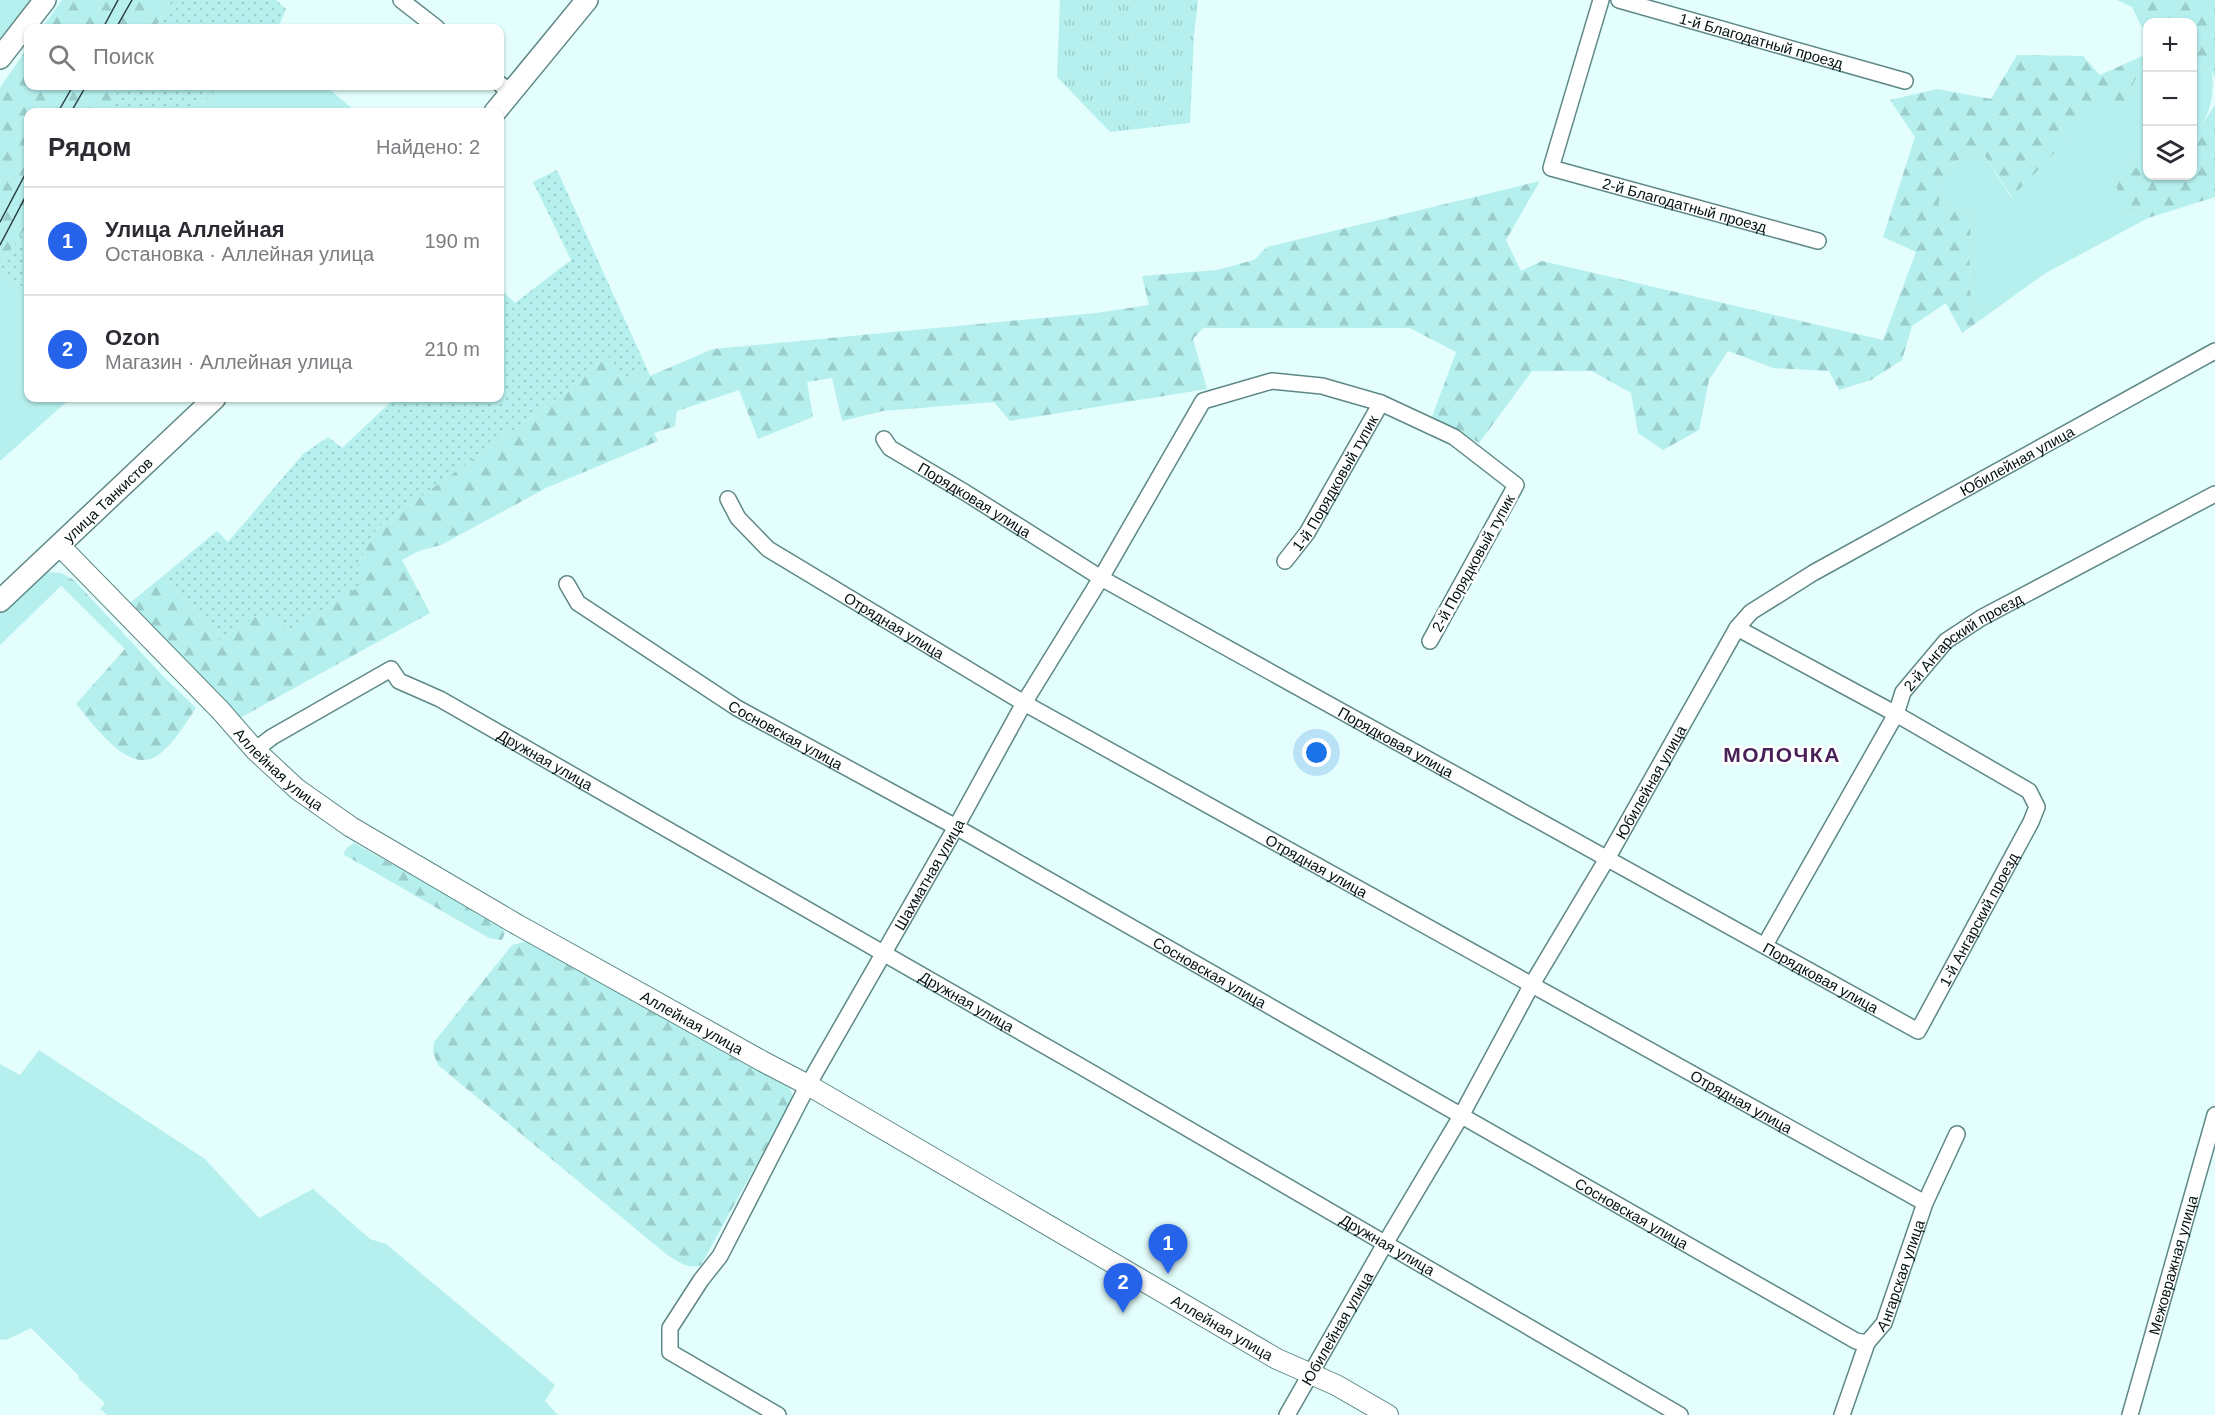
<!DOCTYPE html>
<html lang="ru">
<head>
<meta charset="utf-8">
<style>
	body { margin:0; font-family:Helvetica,sans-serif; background:#f2f2f3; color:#2b2b33 }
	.controls { position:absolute; right:18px; top:18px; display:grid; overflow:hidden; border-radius:12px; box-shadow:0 2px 4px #0004 }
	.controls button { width:54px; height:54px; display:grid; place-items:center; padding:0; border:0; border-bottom:2px solid #e1e1e2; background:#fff; color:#2b2b33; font:30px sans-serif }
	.you { position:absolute; left:1317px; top:753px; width:21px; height:21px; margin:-15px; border:4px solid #fff; border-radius:50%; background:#1a73e8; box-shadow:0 0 0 9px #1a73e833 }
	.badge { display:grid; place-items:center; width:39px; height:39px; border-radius:50%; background:#2563eb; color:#fff; font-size:20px; font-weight:700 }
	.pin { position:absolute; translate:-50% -50px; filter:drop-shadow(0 2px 3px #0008) }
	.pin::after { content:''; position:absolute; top:32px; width:21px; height:18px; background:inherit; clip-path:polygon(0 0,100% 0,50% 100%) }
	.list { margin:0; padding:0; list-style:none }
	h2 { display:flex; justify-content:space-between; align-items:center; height:78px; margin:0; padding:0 24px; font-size:26px }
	h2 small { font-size:20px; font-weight:400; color:#7c7c81 }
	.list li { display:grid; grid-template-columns:39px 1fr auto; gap:18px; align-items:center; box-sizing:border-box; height:108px; padding:0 24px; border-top:2px solid #e1e1e2 }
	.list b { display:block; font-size:22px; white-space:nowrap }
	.list p { margin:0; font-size:20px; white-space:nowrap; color:#7c7c81 }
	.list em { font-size:20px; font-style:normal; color:#7c7c81 }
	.icon { flex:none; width:33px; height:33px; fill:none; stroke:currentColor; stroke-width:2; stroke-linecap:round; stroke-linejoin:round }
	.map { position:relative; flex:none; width:2215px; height:1415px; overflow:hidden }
	.search { position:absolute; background:#fff; box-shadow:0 2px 4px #0004; left:24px; top:24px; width:480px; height:66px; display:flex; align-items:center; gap:15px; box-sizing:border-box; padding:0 21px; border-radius:12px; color:#7c7c81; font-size:22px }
	.panel { position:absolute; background:#fff; box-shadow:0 2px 4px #0004; left:24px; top:108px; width:480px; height:294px; border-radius:12px }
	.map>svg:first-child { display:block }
	.grass { fill:#b5f0ee }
	.forest { fill:url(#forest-firs) }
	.park { fill:url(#park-tufts) }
	.garden { fill:url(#garden-dots) }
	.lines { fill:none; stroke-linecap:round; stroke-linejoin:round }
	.minor-casing { stroke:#5d8886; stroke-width:18 }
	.tertiary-casing { stroke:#5d8886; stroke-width:22 }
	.secondary-casing { stroke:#5d8886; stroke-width:24 }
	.minor { stroke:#fff; stroke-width:15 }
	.tertiary { stroke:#fff; stroke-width:20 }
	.secondary { stroke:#fff; stroke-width:21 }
	.tram { stroke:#2c3d3d; stroke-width:1.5 }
	.labels { text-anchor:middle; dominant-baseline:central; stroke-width:5; stroke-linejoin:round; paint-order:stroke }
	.street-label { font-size:15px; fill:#031212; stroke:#fff }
	.district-label { font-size:21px; font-weight:bold; letter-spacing:1.5px; fill:#472157; stroke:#fff }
</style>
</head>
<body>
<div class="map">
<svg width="2215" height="1415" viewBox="0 0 2215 1415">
	<defs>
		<pattern id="forest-firs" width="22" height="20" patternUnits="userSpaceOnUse" patternTransform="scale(1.5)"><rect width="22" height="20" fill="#b5f0ee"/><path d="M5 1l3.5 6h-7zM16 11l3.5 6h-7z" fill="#9acdcb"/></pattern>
		<pattern id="park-tufts" width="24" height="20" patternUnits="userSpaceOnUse" patternTransform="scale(1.5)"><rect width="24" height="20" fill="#b5f0ee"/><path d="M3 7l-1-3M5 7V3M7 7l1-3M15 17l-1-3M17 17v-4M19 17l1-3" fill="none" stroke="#9acdcb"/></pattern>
		<pattern id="garden-dots" width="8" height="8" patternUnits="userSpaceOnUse" patternTransform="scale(1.5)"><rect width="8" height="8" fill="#b5f0ee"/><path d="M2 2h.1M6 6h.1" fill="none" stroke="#9acdcb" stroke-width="1.8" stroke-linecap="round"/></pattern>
	</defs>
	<rect width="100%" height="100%" fill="#e3fefc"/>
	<path class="grass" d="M 0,0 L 31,0 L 0,39 Z
		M 2193,62 L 2212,71 C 2215,99 2209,117 2193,139 Z
		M 2147,64 L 2147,161 L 2127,156 L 2127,214 L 2148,218 L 2044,274 L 1979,321 L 1969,288 L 1971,213 L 1937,205 L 1946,168 L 1979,147 L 2011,197 L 2108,96 L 2121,106 L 2142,67 Z
		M 221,86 L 326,86 L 356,112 L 192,112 Z
		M 0,266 L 28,293 L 28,398 L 71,398 L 0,461 Z
		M 47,572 L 62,585 L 0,645 L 0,611 L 37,576 Z
		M 39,1050 L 205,1159 L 259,1218 L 313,1189 L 370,1239 L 386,1244 L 555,1385 L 545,1401 L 558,1415 L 107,1415 L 100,1409 L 105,1403 L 78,1378 L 79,1376 L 31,1328 L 6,1340 L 0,1339 L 0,1064 L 20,1075 Z"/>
	<path class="forest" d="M 62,0 L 172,0 L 155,28 L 42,28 Z
		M 2117,0 L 2215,0 L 2215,79 L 2212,71 L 2193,62 L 2192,22 L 2148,22 L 2147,38 L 2132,7 Z
		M 28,47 L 28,86 L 121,86 L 105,112 L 28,112 L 28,224 L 0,266 L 0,88 Z
		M 2147,54 L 2147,64 L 2142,67 L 2121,107 L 2108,97 L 2012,197 L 1979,147 L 1946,168 L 1938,205 L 1971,213 L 1969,288 L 1979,321 L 1962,333 L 1946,303 L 1912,326 L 1902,360 L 1871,380 L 1839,390 L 1829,371 L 1773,368 L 1728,351 L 1709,380 L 1699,430 L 1663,450 L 1638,433 L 1631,393 L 1592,371 L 1532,371 L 1479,443 L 1432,417 L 1456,352 L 1410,328 L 1203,328 L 1193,339 L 1207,389 L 1010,421 L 994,402 L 883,411 L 842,421 L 832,378 L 807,382 L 813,417 L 758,439 L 739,390 L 677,411 L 675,426 L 654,433 L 658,441 L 546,488 L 441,545 L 419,551 L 402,560 L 430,613 L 240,718 L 130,603 L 163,576 L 220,640 L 261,613 L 358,564 L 377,528 L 555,400 L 609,355 L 626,379 L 648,371 L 650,376 L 713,349 L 1096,313 L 1149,305 L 1142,276 L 1217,270 L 1254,260 L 1267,247 L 1540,181 L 1506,240 L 1521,271 L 1542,261 L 1883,340 L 1916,252 L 1883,237 L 1915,137 L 1890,100 L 1937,89 L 1991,99 L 2017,55 L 2083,56 L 2100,75 Z
		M 2215,105 L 2215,197 L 2148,218 L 2127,214 L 2114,181 L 2127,155 L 2147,161 L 2148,176 L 2192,176 L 2193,139 Z
		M 47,572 L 61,573 L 74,580 L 163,676 L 196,708 C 185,724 173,745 157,756 C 127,775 93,723 76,704 L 125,649 Z
		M 354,843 L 500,924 L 505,933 L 502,940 L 489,938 L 343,854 L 347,848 Z
		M 527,941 L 790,1088 L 793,1098 L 701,1265 C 688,1270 677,1261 666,1254 L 438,1065 L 433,1052 L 434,1042 L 512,945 Z"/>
	<path class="park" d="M 1060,0 L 1198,0 L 1194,35 L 1190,123 L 1110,132 L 1057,77 Z"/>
	<path class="garden" d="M 172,0 L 276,0 L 286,9 L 278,28 L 155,28 Z
		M 121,86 L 221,86 L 192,112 L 105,112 Z
		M 557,170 L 648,371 L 626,379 L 608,356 L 555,400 L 377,528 L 358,564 L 362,585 L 291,629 L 261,613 L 220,640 L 163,576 L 217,531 L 228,542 L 303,454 L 328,437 L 342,448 L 395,398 L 500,398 L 500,298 L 505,293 L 515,303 L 571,260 L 533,182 Z
		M 28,224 L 28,293 L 0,266 Z"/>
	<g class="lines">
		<defs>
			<g id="minor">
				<path d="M 401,0 L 437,28"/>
				<path id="s1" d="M 1601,0 L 1551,168 L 1818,241"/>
				<path id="s2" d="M 1619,0 L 1905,81"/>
				<path d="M 500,84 L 511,93"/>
				<path id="s3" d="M 884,439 L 890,448 L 966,493 L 1101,578 L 1918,1031 L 2031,822 L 2037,807 L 2029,791 L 1896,714 L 1737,628"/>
				<path id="s4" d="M 728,499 L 738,518 L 768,549 L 1024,703 L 1925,1203"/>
				<path id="s5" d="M 1285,561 L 1307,533 L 1381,403"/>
				<path id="s6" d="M 567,584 L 578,603 L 737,708 L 956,827 L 1856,1341 L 1867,1343"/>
				<path id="s7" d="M 255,750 L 272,737 L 391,669 L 399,681 L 440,699 C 855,936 1268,1173 1680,1415"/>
				<path id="s8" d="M 1765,945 L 1896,714 L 1903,692 L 1946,641 L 1981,618 L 2215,494"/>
				<path id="s9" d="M 778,1415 L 670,1352 L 670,1328 L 701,1280 L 720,1256 L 808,1085 L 956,827 L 1024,703 L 1101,578 L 1203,401 L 1272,381 L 1322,386 L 1381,403 L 1454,437 L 1516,485 L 1430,641"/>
				<path id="s10" d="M 1287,1415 L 1386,1242 L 1461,1116 L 1531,986 L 1608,857 L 1737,628 L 1751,612 L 1813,573 L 2215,351"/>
				<path id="s11" d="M 1842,1415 L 1867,1343 L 1884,1323 L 1925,1203 L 1957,1134"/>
				<path id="s12" d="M 2130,1415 L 2215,1115"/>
			</g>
			<g id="tertiary">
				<path id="s13" d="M 59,545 L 221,711 L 255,750 L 297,789 L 351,827 L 518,925 L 762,1061 L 808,1085 L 1277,1359 L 1336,1385 L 1388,1415"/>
			</g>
			<g id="secondary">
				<path d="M 0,58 L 45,0"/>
				<path d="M 495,112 L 587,0"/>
				<path id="s14" d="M 0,601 L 215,398"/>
			</g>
		</defs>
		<use href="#minor" class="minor-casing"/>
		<use href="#tertiary" class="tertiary-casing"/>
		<use href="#secondary" class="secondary-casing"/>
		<use href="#minor" class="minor"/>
		<use href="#tertiary" class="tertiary"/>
		<use href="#secondary" class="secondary"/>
		<path class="tram" d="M 103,28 L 118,0
			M 116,28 L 132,0
			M 58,112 L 73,86
			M 71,112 L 86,86
			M 0,222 L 28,169
			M 0,245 L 28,192"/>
	</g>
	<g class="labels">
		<g class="street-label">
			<text stroke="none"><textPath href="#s2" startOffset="148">1-й Благодатный проезд</textPath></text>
			<text stroke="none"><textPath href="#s1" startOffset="314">2-й Благодатный проезд</textPath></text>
			<text stroke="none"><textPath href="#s10" startOffset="1234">Юбилейная улица</textPath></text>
			<text stroke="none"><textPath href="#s5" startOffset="93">1-й Порядковый тупик</textPath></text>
			<text stroke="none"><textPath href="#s14" startOffset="148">улица Танкистов</textPath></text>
			<text stroke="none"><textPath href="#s3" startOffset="110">Порядковая улица</textPath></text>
			<text transform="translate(1473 563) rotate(-61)">2-й Порядковый тупик</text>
			<text stroke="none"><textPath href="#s4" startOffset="212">Отрядная улица</textPath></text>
			<text stroke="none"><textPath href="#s8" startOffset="368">2-й Ангарский проезд</textPath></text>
			<text stroke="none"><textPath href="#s6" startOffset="268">Сосновская улица</textPath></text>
			<text stroke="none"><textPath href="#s3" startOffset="596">Порядковая улица</textPath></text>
			<text stroke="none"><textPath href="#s7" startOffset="339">Дружная улица</textPath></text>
			<text stroke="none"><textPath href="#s13" startOffset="314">Аллейная улица</textPath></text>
			<text stroke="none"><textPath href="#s10" startOffset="730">Юбилейная улица</textPath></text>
			<text stroke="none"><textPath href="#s4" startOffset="698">Отрядная улица</textPath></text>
			<text stroke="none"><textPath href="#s9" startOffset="672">Шахматная улица</textPath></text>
			<text stroke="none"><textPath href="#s3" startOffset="1320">1-й Ангарский проезд</textPath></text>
			<text stroke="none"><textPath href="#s6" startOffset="754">Сосновская улица</textPath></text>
			<text stroke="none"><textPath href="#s3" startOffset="1082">Порядковая улица</textPath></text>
			<text stroke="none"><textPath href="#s7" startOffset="825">Дружная улица</textPath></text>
			<text stroke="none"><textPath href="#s13" startOffset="800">Аллейная улица</textPath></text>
			<text stroke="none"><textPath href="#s4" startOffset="1184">Отрядная улица</textPath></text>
			<text stroke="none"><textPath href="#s6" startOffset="1240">Сосновская улица</textPath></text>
			<text stroke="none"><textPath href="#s7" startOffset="1311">Дружная улица</textPath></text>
			<text stroke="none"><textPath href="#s12" startOffset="156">Межовражная улица</textPath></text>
			<text stroke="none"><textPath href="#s11" startOffset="153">Ангарская улица</textPath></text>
			<text stroke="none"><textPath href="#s13" startOffset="1412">Аллейная улица</textPath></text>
			<text stroke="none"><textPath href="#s10" startOffset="100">Юбилейная улица</textPath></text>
		</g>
		<g class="district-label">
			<text x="1782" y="754">МОЛОЧКА</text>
		</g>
	</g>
</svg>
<div class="controls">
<button>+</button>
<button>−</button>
<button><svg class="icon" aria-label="layers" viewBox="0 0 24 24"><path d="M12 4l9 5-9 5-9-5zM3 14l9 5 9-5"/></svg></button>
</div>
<div class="you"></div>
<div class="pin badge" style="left:1168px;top:1274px">1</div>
<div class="pin badge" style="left:1123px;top:1313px">2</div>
<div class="search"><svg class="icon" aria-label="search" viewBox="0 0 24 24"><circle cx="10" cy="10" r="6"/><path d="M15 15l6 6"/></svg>Поиск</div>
<section class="panel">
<h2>Рядом<small>Найдено: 2</small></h2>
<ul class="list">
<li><span class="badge">1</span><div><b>Улица Аллейная</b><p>Остановка · Аллейная улица</p></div><em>190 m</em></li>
<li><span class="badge">2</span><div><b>Ozon</b><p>Магазин · Аллейная улица</p></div><em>210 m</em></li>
</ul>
</section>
</div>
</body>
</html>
